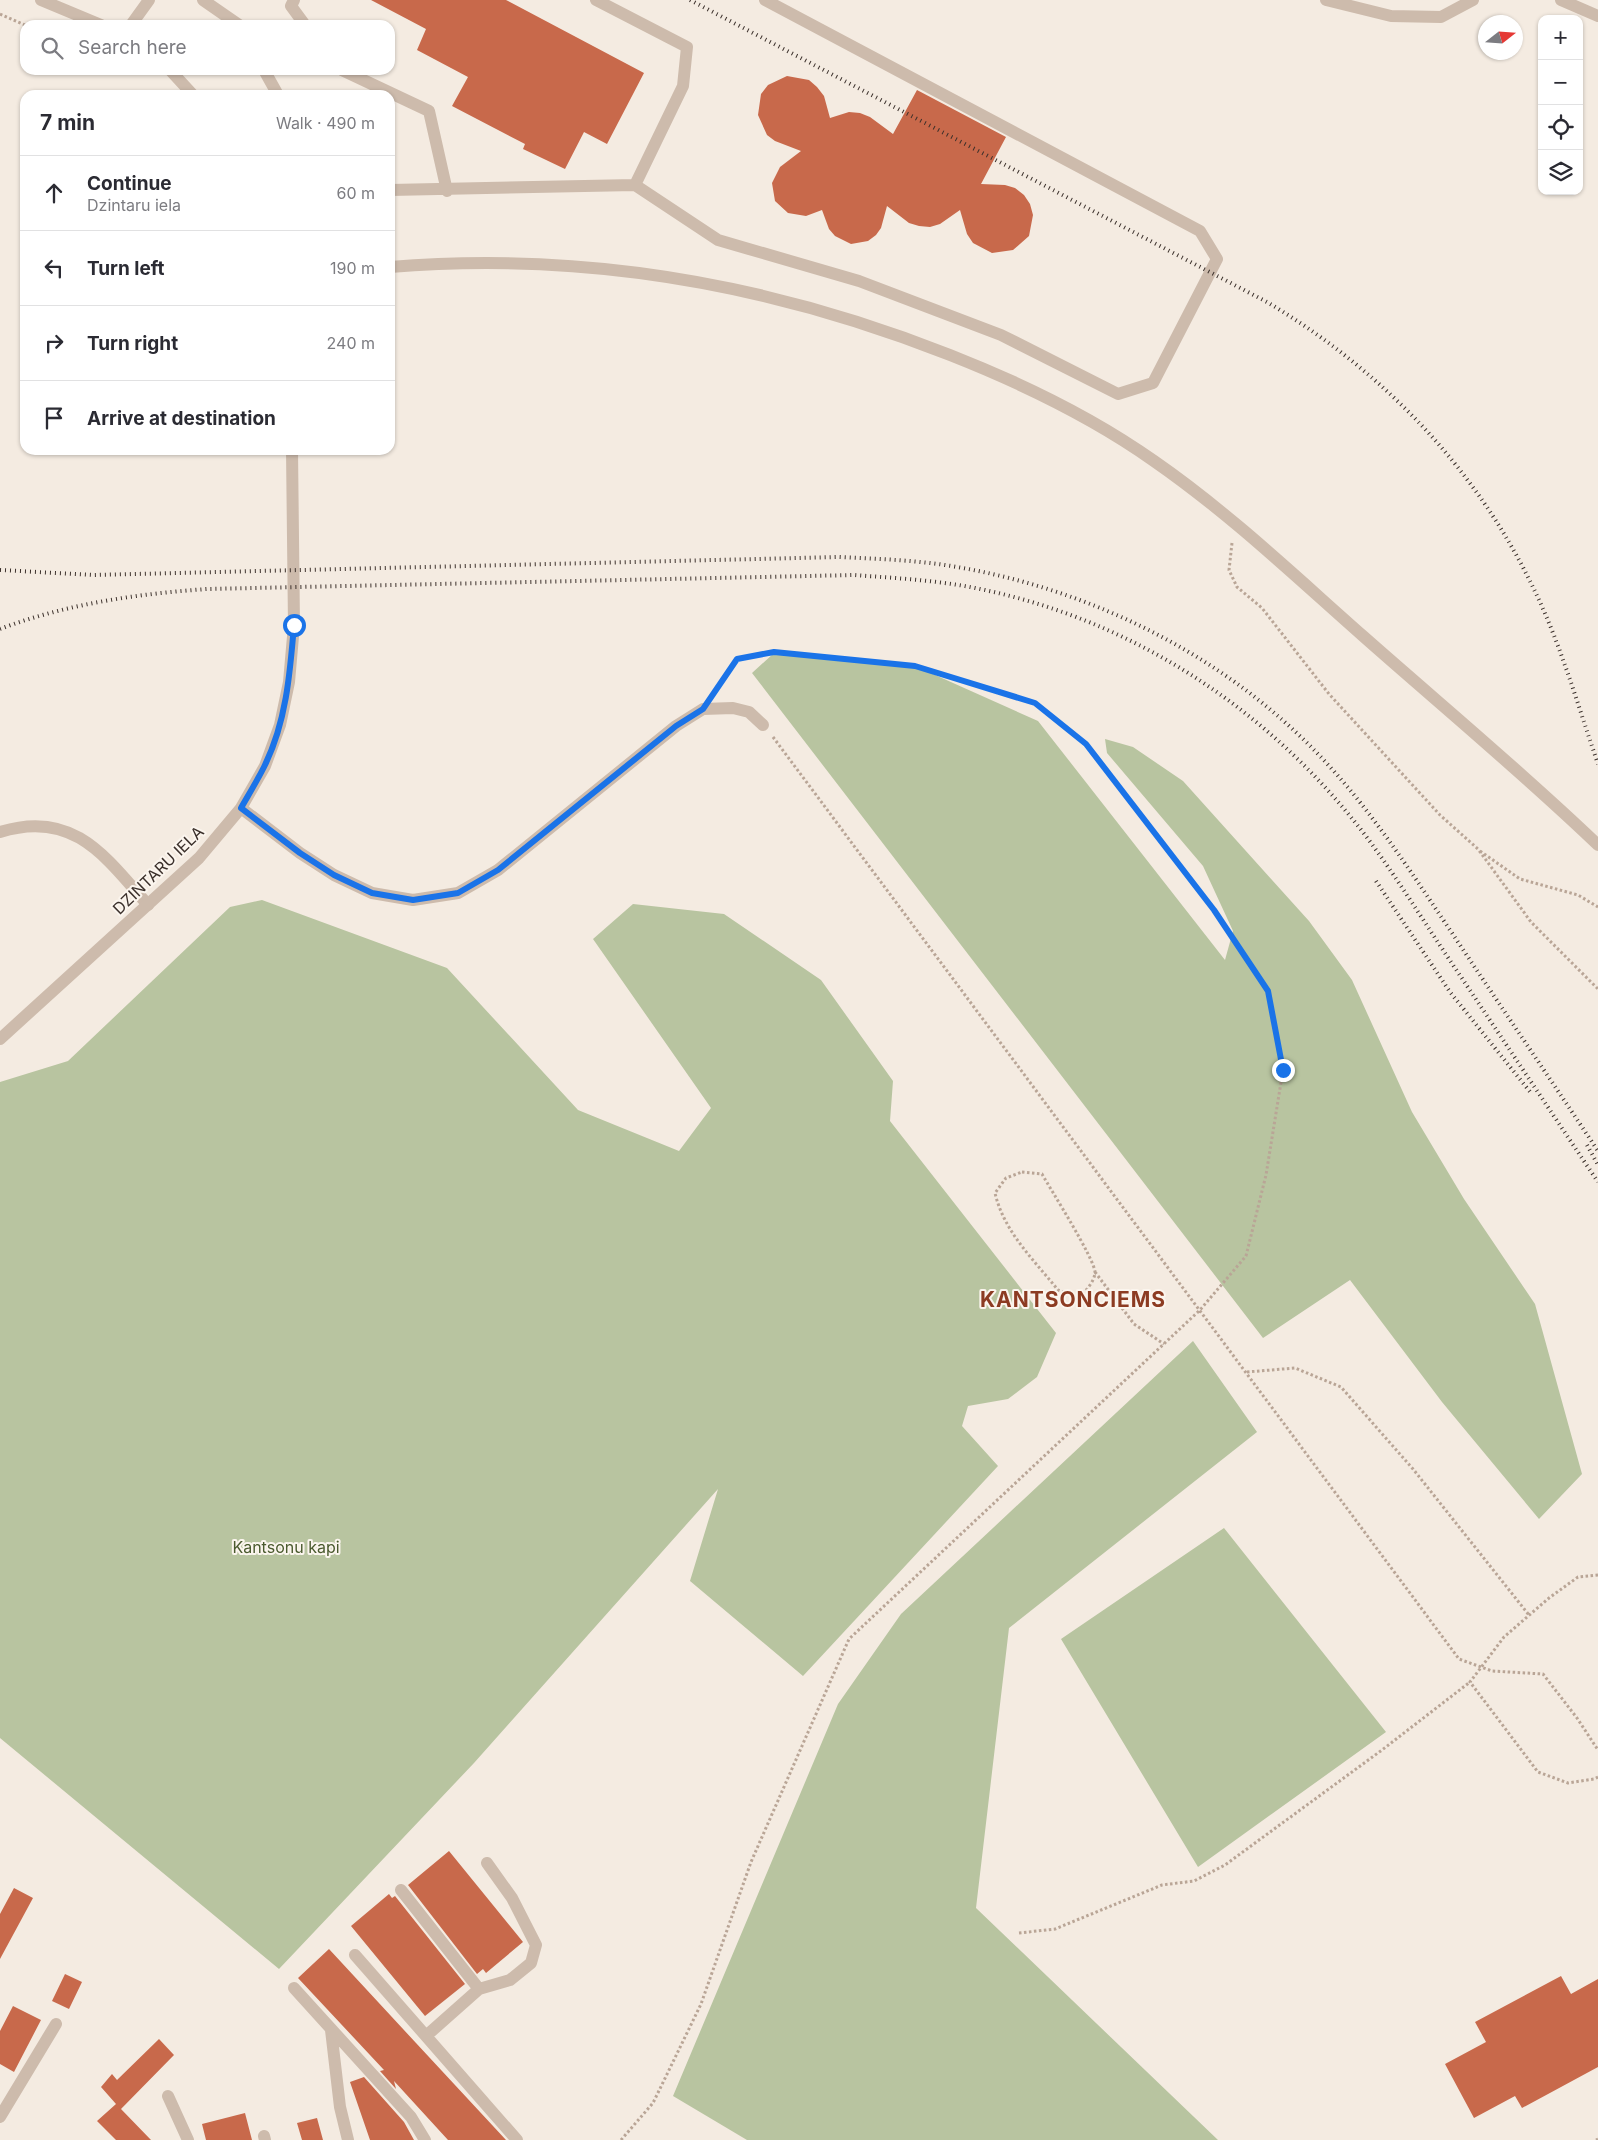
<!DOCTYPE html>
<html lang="en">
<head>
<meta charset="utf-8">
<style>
	body { margin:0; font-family:Inter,sans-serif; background:#f7f7f7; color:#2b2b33 }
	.controls { position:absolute; right:15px; top:15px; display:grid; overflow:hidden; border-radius:10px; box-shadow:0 1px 4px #0004 }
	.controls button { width:45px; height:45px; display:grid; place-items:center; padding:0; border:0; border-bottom:1px solid #e1e1e2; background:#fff; color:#2b2b33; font:25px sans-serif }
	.compass { position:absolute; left:1478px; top:15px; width:45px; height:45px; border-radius:50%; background:#fff; box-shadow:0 1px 4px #0004; rotate:73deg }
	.stop { position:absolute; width:15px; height:15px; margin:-11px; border:4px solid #1a73e8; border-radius:50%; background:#fff }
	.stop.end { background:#1a73e8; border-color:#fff; box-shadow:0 1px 5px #0008 }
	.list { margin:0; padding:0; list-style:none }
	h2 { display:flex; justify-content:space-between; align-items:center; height:65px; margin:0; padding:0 20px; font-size:21px }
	h2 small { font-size:16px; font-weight:400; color:#7c7c81 }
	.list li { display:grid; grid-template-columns:32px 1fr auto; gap:15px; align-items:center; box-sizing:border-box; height:75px; padding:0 20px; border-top:1px solid #e1e1e2 }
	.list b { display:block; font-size:19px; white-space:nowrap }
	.list p { margin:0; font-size:16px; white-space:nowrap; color:#7c7c81 }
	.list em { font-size:16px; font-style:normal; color:#7c7c81 }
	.icon { flex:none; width:28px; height:28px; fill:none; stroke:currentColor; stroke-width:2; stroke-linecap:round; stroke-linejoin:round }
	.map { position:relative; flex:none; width:1598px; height:2140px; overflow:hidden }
	.search { position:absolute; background:#fff; box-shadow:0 1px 4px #0004; left:20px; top:20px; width:375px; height:55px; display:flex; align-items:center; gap:12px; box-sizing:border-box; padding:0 18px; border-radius:15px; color:#7c7c81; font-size:19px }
	.panel { position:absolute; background:#fff; box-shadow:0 1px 4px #0004; left:20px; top:90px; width:375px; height:365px; border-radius:15px }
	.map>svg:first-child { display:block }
	.green { fill:#b8c4a0 }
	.building { fill:#c8694b }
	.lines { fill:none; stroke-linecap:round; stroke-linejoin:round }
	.path { stroke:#b9a596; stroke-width:3; stroke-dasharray:2.5 2.5; stroke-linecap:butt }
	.service { stroke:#cdbbac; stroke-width:12 }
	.minor { stroke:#cdbbac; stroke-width:12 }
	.rail { stroke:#3b302b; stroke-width:4; stroke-dasharray:1 4; stroke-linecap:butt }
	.route { stroke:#1a73e8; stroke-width:6 }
	.labels { text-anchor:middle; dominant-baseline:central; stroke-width:4; stroke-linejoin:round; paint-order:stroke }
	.street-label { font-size:16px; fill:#3b302b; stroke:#fbf5ee }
	.park-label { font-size:16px; fill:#4a5a2e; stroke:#fbf5ee }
	.district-label { font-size:21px; font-weight:bold; letter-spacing:1px; fill:#8c3b22; stroke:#fbf5ee }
</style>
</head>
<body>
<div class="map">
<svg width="1598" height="2140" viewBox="0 0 1598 2140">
	<rect width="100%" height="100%" fill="#f4ebe1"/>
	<path class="green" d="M 774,653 L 915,666 L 1038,721 L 1225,960 L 1233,931 L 1203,866 L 1107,753 L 1105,739 L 1133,747 L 1183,781 L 1309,921 L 1352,980 L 1412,1112 L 1464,1199 L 1535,1304 L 1582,1474 L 1539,1519 L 1442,1402 L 1350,1280 L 1263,1338 L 752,673 Z
		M 262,900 L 447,968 L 578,1110 L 679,1151 L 711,1108 L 593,939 L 633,904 L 724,914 L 821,980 L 893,1081 L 890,1121 L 1056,1333 L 1037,1377 L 1008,1399 L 968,1406 L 962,1426 L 998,1466 L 803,1676 L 690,1581 L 718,1489 L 474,1763 L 279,1969 L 0,1738 L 0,1082 L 68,1061 L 230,907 Z
		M 1193,1341 L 1257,1432 L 1009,1628 L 976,1908 L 1218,2140 L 747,2140 L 673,2096 L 838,1704 L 901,1614 Z
		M 1224,1528 L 1386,1732 L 1198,1867 L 1061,1639 Z"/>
	<path class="building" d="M 371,0 L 506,0 L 644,73 L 607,144 L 584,132 L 565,169 L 523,149 L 525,144 L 452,106 L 468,77 L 417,50 L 426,29 Z
		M 787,76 L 809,80 L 817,87 L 824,96 L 830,118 L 849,112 L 860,113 L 870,117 L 893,134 L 917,90 L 1006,137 L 981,184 L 1005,185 L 1015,188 L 1024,195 L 1030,204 L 1033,215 L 1029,236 L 1013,250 L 992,253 L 973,243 L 967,234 L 960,210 L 940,224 L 930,227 L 919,226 L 909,223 L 887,206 L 881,228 L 876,235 L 868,241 L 851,244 L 835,236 L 829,229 L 822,210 L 806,216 L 788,213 L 775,201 L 772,183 L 780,167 L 801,151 L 775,141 L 767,135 L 758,115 L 761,94 L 768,85 Z
		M 449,1851 L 523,1942 L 486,1973 L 483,1969 L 477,1974 L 408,1885 Z
		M 14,1888 L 33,1898 L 0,1959 L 0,1914 Z
		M 389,1894 L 392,1898 L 395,1896 L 465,1984 L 425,2016 L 351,1926 Z
		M 329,1949 L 416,2043 L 506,2140 L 448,2140 L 394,2081 L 396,2089 L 380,2071 L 384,2070 L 298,1978 Z
		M 65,1974 L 82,1982 L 69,2009 L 52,2001 Z
		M 1561,1976 L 1571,1994 L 1598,1979 L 1598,2067 L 1522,2108 L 1515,2096 L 1474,2118 L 1445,2064 L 1486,2042 L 1475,2022 Z
		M 13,2006 L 41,2020 L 14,2072 L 0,2064 L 0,2031 Z
		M 159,2039 L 174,2055 L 121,2109 L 151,2140 L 116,2140 L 97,2121 L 116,2104 L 101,2087 L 112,2074 L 117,2080 Z
		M 364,2077 L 404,2122 L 414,2140 L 370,2140 L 350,2082 Z
		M 245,2113 L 252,2140 L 206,2140 L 202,2124 Z
		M 317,2118 L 323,2140 L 302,2140 L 297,2123 Z"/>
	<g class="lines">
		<path class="path" d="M 0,14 L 25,25
			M 1232,543 L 1229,570 L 1237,587 L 1262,608 L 1329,694 L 1440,815 L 1478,849 L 1531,922 L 1598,989
			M 773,737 L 1459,1659 L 1492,1671 L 1543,1674 L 1577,1718 L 1598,1750
			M 1480,851 L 1520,879 L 1578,895 L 1598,907
			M 1022,1172 L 1042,1174 C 1051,1190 1094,1258 1095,1272 C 1095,1278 1091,1284 1087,1289 C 1078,1297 1068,1294 1058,1290 C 1034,1260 1004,1232 995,1193 L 1006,1178 Z
			M 1095,1272 L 1134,1324 L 1164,1344
			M 1247,1372 L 1295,1368 L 1341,1387 L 1413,1469 L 1529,1615
			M 1598,1575 L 1578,1577 L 1549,1598 L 1504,1637 L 1470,1682 L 1538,1772 L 1568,1783 L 1594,1779 L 1598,1777
			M 1019,1933 L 1055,1929 L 1162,1885 L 1194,1881 L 1225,1865 L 1382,1750 L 1470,1682
			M 621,2140 L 653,2103 L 701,2004 L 751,1862 L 849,1639 L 1200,1310 L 1246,1256 L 1266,1175 L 1283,1070 L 1268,991 L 1214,910 L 1087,744 L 1035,703 L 915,666 L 774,653 L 737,659 L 715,692
			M 1596,2140 L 1598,2139"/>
		<path class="service" d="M 203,0 L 239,25
			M 294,0 L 291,6 L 305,25
			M 596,0 L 687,47 L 683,86 L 635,185
			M 1326,0 L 1391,16 L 1441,17 L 1473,0
			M 1561,0 L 1598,16
			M 131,25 L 149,0
			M 264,70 L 278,95
			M 342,70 L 429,111 L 447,191
			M 390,190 L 635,185 L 718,240 L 859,281 L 1001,335 L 1118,394 L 1153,383 L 1217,259 L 1200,231 L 765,0
			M 0,832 C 73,809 105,856 148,905
			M 401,1890 L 479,1989
			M 355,1955 L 517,2140
			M 294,1988 L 411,2117 L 425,2140
			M 331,2030 L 340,2107 L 348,2140
			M 426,2036 L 479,1989 L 510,1980 L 531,1963 L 536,1945 L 512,1898 L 487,1863
			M 168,2096 L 188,2140
			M 264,2136 L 265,2140"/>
		<path class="minor" d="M 41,0 L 101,25
			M 170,70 L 193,95
			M 390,267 C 584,251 771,284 950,355 C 1021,383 1092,417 1154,461 C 1229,513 1295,576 1363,636 C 1441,705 1522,772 1598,845
			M 241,808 L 300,853 L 334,875 L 372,893 L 413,900 L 458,893 L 498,870 L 676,726 L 703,709 L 733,708 L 749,712 L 763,725
			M 0,1039 L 199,858 L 241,808 L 265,766 L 280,725 L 289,682 L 294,625 L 292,450
			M 0,2117 L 56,2024"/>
		<path class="rail" d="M 690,0 L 1267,302 C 1386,373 1481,473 1539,600 C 1563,652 1579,709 1598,764
			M 0,570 L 94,575 L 839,557 C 879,559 918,560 957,567 C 1092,590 1223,655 1318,754 C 1369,807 1409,869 1450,930 C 1499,1004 1549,1077 1598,1151
			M 0,629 C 66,604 136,594 207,589 L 854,575 C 894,578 935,580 975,588 C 1123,617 1255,700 1350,816 C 1387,861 1418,913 1451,962 C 1500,1035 1549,1109 1598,1182
			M 1376,881 L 1450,992 L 1531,1093
			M 1587,1145 L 1598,1165"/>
	</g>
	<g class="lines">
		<path class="route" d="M 294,625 C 290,674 286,723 264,767 C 257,781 249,794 241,808 L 300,853 L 334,875 L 372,893 L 413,900 L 458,893 L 498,870 L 676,726 L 703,709 L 737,659 L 774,652 L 915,666 L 1035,703 L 1086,744 L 1214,910 L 1268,991 L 1283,1070"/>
	</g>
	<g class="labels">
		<g class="street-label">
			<text transform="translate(158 870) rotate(-44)">DZINTARU IELA</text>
		</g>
		<g class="park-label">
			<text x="286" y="1547">Kantsonu kapi</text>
		</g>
		<g class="district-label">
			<text x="1073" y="1299">KANTSONCIEMS</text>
		</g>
	</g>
</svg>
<div class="controls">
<button>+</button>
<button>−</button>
<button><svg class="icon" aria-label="locate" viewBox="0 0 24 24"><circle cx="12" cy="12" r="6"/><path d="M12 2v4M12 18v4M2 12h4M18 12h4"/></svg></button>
<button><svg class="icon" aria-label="layers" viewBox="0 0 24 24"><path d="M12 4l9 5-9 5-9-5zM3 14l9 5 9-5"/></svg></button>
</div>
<svg class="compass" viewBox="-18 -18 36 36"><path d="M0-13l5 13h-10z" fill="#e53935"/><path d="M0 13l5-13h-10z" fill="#7c7c81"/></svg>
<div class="stop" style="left:294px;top:625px"></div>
<div class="stop end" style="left:1283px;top:1070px"></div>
<div class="search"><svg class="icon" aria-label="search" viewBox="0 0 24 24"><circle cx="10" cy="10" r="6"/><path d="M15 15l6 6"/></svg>Search here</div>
<section class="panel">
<h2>7 min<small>Walk · 490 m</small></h2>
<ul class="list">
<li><svg class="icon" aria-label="ahead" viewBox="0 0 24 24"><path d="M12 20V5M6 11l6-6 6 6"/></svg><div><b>Continue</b><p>Dzintaru iela</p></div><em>60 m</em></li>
<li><svg class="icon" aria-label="left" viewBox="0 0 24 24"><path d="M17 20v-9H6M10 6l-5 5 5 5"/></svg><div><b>Turn left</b></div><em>190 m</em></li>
<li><svg class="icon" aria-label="right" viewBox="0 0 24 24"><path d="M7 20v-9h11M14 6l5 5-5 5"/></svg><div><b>Turn right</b></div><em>240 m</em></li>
<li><svg class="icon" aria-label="arrive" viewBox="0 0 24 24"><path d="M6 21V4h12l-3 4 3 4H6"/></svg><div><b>Arrive at destination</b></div></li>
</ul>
</section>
</div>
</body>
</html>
